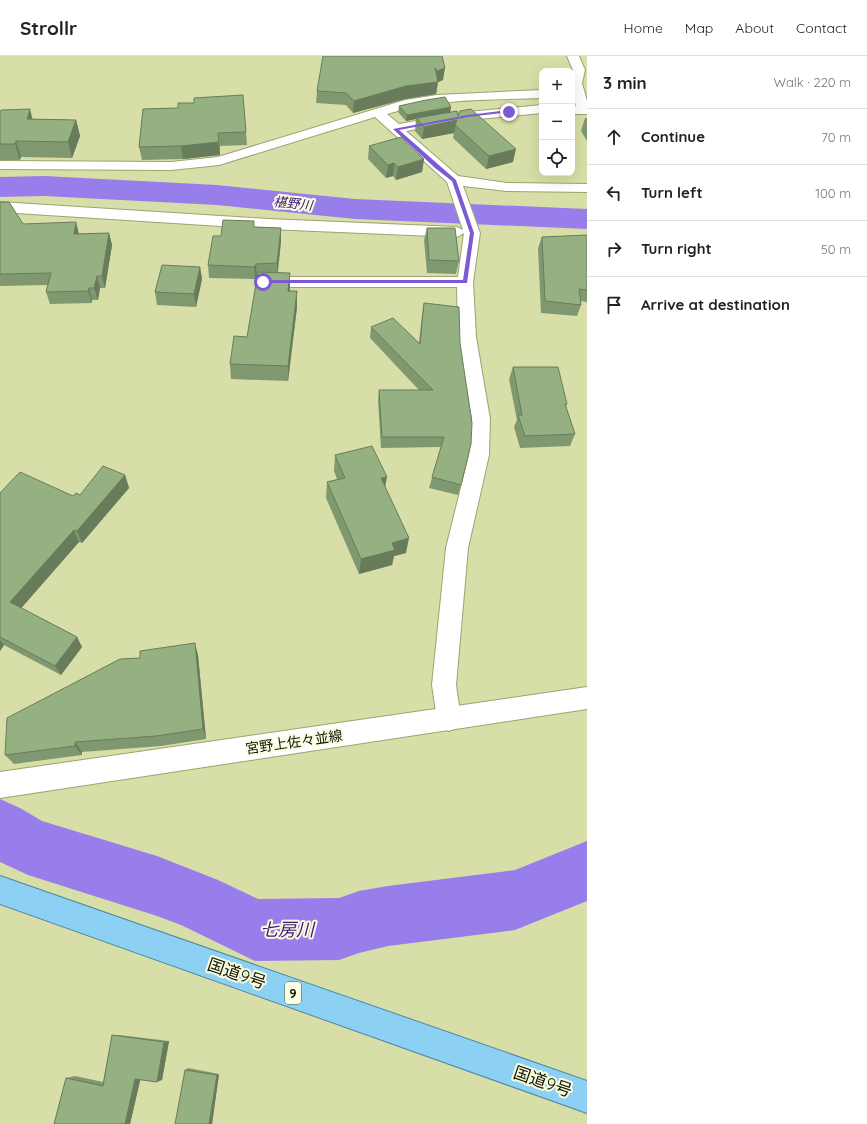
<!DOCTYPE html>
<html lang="en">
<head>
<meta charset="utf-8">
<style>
	body { margin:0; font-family:Quicksand,"Noto Sans JP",sans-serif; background:#f2f2f2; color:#222 }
	.controls { position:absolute; right:12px; top:12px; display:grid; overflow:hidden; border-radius:8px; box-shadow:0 4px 16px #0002 }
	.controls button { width:36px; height:36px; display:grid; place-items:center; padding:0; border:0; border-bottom:1px solid #e0e0e0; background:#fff; color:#222; font:20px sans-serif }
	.stop { position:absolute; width:12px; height:12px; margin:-9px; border:3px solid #7d5ad4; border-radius:50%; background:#fff }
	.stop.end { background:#7d5ad4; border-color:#fff; box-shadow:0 1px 4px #0008 }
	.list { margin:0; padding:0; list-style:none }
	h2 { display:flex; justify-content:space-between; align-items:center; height:52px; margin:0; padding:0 16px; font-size:17px }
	h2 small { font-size:13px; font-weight:400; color:#767676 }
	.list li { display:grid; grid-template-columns:26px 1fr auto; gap:12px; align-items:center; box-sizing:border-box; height:56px; padding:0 16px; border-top:1px solid #e0e0e0 }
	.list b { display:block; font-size:15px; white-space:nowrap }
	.list em { font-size:13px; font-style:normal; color:#767676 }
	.icon { flex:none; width:22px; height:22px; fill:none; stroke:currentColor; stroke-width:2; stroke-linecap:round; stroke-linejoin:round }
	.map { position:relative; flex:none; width:587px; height:1068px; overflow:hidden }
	header { display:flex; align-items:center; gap:24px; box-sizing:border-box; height:56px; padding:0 20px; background:#fff; border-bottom:1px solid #e0e0e0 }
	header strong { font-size:19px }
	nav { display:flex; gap:22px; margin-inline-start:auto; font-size:14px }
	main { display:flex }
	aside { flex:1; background:#fff }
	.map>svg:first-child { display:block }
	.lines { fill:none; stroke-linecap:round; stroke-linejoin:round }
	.river { fill:#987eea; fill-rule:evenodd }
	.minor-casing { stroke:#9ea36f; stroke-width:2 }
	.secondary-casing { stroke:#9ea36f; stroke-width:2 }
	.trunk-casing { stroke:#50879e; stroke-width:2 }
	.minor { fill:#fff; fill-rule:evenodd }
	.secondary { fill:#fff; fill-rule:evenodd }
	.trunk { fill:#8cd0f4; fill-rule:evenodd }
	.wall { fill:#809870 }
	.shaded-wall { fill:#687c5b }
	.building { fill:#95b182; stroke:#687c5b }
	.route { fill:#7d5ad4 }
	.labels { text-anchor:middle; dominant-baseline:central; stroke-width:4; stroke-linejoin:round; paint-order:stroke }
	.far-water-label { font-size:13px; font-style:italic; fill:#3b1677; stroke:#f9fce1 }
	.shield { fill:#f9fce1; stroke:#595a46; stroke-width:1 }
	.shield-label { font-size:13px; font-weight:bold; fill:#141503 }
	.street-label { font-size:14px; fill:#141503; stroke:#f9fce1 }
	.near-street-label { font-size:17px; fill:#141503; stroke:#f9fce1 }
	.near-water-label { font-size:18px; font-style:italic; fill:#3b1677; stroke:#f9fce1 }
</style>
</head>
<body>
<header>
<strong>Strollr</strong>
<nav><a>Home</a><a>Map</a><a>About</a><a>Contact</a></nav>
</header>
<main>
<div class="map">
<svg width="587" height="1068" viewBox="0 0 587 1068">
	<rect width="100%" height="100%" fill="#d8dea7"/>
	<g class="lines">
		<path class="river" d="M 44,120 L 217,129 L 355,143 L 587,153 L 587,173 L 355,163 L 217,149 L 44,140 L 0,141 L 0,121 Z
			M 0,743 L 20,752 L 42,765 L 157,800 L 218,824 L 258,843 L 339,842 L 359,835 L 388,830 L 515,814 L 587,785 L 587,845 L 515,874 L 388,890 L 359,897 L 339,904 L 255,905 L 181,869 L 157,860 L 28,819 L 0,806 Z"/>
		<defs>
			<path id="minor" d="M 567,0 L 579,0 L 585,14 L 582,27 L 587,45 L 587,58 L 572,58 L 572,50 L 576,50 L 572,39 L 573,14 Z
				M 542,34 L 542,42 C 490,44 437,42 387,58 L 399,68 L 468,56 L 542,49 L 542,57 L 468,64 L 406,75 L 458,120 L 507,127 L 587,128 L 587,136 L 507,135 L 463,130 L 480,177 L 473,226 L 476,281 L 490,363 L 489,399 L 468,492 L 456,629 L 461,663 L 458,671 L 449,675 L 440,671 L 437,663 L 432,629 L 446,492 L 469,399 L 472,363 L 458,281 L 457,231 L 263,231 L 257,230 L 255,226 L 257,222 L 263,221 L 458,221 L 464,177 L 457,181 L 268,173 L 0,156 L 0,146 L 268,163 L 457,171 L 463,174 L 447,126 L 375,61 L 219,109 L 171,114 L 0,113 L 0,105 L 171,106 L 218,101 L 405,44 L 437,39 Z"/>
			<path id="secondary" d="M 587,631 L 587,653 L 0,742 L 0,716 Z"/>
			<path id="trunk" d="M 0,820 L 587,1025 L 587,1057 L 0,848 Z"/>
		</defs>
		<use href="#minor" class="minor-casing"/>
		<use href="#secondary" class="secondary-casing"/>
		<use href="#trunk" class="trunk-casing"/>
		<use href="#minor" class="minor"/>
		<use href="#secondary" class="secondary"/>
		<use href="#trunk" class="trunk"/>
	</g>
	<path class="wall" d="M 442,0 L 443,24 L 438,26 L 436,38 L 405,43 L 353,57 L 346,49 L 316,47 L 317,35 Z
		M 399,50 L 450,56 L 458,60 L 513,106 L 486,113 L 453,82 L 454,77 L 422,83 L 415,75 L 416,63 L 406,65 L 398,56 Z
		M 143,53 L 246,76 L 247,89 L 220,90 L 220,99 L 183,103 L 142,104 L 139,91 Z
		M 0,56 L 33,63 L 76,64 L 80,80 L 72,102 L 21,101 L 20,104 L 0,104 Z
		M 585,62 L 587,62 L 587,85 L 581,75 Z
		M 369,90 L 424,103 L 422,116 L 396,124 L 393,120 L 386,122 L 368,103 Z
		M 0,146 L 23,168 L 79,178 L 109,177 L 112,189 L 105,232 L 100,232 L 98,244 L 92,244 L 92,247 L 50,248 L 46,236 L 48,229 L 0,230 Z
		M 255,171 L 281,172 L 281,185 L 278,217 L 290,217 L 290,235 L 297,235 L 297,251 L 288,325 L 231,323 L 230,308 L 247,281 L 257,221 L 255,223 L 209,222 L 208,209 L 221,180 Z
		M 427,172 L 459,205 L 456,218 L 427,217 L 424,184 Z
		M 587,180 L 587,246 L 581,245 L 581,249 L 577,260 L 541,257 L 538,192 L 542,181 Z
		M 200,211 L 202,223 L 196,251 L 157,249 L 155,236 Z
		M 424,247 L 461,429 L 458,439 L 429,432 L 441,391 L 381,392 L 378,345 L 379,334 L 419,334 L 370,282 L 371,271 L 419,287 L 422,259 Z
		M 513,311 L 567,348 L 566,351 L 575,378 L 570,390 L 520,392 L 514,371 L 517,364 L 509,323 Z
		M 335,399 L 385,432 L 406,497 L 394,500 L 392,509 L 359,518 L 326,442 L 327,426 L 337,423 L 334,415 Z
		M 125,419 L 129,432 L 82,487 L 79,486 L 21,552 L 77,581 L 82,591 L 61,619 L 4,589 L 0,595 L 0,437 L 73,440 L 80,439 Z
		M 198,599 L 206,683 L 161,690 L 82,696 L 82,699 L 14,708 L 5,699 Z
		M 112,979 L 119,979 L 169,985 L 162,1024 L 140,1024 L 130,1068 L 54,1068 L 66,1022 L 75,1020 L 103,1026 Z
		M 188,1012 L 219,1018 L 212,1068 L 185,1014 Z"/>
	<path class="shaded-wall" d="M 445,12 L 443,24 L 438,26 L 436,38 L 405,43 L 353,57 L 354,45 L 406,30 L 435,26 L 437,15 Z
		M 451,51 L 450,58 L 417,62 L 416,63 L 406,65 L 407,59 Z
		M 30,53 L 34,69 L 27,63 Z
		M 76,64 L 80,80 L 72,102 L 68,86 Z
		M 457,64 L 454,77 L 422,83 L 424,71 Z
		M 218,77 L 220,99 L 183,103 L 181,90 Z
		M 16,85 L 21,101 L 20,104 L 15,88 Z
		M 516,93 L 513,106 L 486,113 L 489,100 Z
		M 424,103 L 422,116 L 396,124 L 398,111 Z
		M 394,107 L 393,120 L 386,122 L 388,109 Z
		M 76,166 L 79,178 L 74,178 Z
		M 281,172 L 281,185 L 277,220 L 277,207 Z
		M 109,177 L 112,189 L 105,232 L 102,220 Z
		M 256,208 L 257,221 L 255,223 L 254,211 Z
		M 200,211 L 202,223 L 196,251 L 194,238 Z
		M 290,217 L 290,232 L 288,250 L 288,235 Z
		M 97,220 L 100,232 L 98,244 L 94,232 Z
		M 89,232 L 92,244 L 92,247 L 88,235 Z
		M 297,235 L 297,251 L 288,325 L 288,310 Z
		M 125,419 L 129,432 L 82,487 L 77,475 Z
		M 387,421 L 384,437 L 381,422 Z
		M 74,474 L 79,486 L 17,557 L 10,546 Z
		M 409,482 L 406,497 L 394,500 L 392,509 L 359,518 L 361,503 L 392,487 Z
		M 77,581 L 82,591 L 61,619 L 55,610 Z
		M 0,584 L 4,589 L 0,595 Z
		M 195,587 L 198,599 L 206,683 L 203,673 Z
		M 75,686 L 82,696 L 82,699 L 75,690 Z
		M 169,985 L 162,1024 L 157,1026 L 164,986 Z
		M 219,1018 L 212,1068 L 209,1068 L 217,1019 Z
		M 141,1021 L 130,1068 L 125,1068 L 135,1023 Z"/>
	<path class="building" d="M 323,0 L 442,0 L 445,12 L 437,15 L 435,12 L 438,26 L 406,30 L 354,45 L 346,37 L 317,35 Z
		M 243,39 L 246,76 L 218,77 L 219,86 L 181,90 L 139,91 L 143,53 L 178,52 L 178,47 L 194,47 L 194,42 Z
		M 445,41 L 451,51 L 407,59 L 399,50 L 426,44 Z
		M 30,53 L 27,63 L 76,64 L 68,86 L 16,85 L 15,88 L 0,88 L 0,56 L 1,54 Z
		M 471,53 L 516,93 L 489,100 L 455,69 L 457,64 L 424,71 L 417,62 L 457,55 L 458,60 L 460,55 Z
		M 401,81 L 424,103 L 398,111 L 394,107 L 388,109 L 369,90 Z
		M 0,146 L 9,146 L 23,168 L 76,166 L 74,178 L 109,177 L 102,220 L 97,220 L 94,232 L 89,232 L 88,235 L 46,236 L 51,217 L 0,218 Z
		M 223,164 L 254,165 L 254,171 L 281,172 L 277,207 L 256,208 L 254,211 L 208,209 L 213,180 L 221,180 Z
		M 427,172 L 455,172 L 459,205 L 429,204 Z
		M 587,179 L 587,234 L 579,233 L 581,249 L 545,245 L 542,181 Z
		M 162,209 L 200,211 L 194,238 L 155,236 Z
		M 258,216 L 290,217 L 288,235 L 297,235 L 288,310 L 230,308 L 234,280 L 247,281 Z
		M 424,247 L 459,251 L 460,287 L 472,367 L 471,388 L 461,429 L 432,421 L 444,381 L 382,381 L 379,334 L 433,334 L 371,271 L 393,262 L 420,288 Z
		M 513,311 L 558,311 L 567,348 L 565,348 L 575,378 L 525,380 L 518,359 L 522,359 Z
		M 372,390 L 387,421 L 381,422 L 409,482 L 392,487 L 395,494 L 361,503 L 327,426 L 345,422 L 335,399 Z
		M 103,410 L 125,419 L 77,475 L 74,474 L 10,546 L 77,581 L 55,610 L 0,581 L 0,437 L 20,416 L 73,440 L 76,437 L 80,439 Z
		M 195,587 L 203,673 L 156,680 L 75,686 L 75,690 L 5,699 L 7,662 L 120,603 L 140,602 L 140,595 Z
		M 112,979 L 164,986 L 157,1026 L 135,1023 L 125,1068 L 54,1068 L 66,1022 L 103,1030 Z
		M 185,1014 L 217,1019 L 209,1068 L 175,1068 Z"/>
	<path class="route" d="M 509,54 L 510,56 L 468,61 L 399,74 L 456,124 L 474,177 L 467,227 L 262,227 L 263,224 L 463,224 L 470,177 L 452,125 L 435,112 L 393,73 L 468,59 Z"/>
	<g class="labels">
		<g class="far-water-label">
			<text transform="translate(293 147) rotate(6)">椹野川</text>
		</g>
		<rect class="shield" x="285" y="926" width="16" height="22" rx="3"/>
		<g class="shield-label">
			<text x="293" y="937">9</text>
		</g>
		<g class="street-label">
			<text transform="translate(294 686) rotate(-8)">宮野上佐々並線</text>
		</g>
		<g class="near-street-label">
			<text transform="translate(237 917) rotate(19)">国道9号</text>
			<text transform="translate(543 1025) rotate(19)">国道9号</text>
		</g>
		<g class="near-water-label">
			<text x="287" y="873">七房川</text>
		</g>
	</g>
</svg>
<div class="controls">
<button>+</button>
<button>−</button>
<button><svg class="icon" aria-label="locate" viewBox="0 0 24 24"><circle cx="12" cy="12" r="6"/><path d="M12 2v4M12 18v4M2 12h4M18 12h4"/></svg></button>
</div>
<div class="stop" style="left:263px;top:226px"></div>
<div class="stop end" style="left:509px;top:56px"></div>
</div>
<aside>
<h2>3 min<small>Walk · 220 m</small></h2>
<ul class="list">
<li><svg class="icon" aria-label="ahead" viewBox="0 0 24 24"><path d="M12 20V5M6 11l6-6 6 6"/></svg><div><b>Continue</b></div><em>70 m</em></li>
<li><svg class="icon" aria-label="left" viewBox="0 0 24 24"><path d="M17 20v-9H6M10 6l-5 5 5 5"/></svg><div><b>Turn left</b></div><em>100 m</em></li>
<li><svg class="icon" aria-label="right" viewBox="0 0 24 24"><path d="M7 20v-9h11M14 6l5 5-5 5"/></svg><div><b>Turn right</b></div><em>50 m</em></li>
<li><svg class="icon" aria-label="arrive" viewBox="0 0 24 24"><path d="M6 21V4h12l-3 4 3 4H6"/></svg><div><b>Arrive at destination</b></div></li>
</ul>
</aside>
</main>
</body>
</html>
